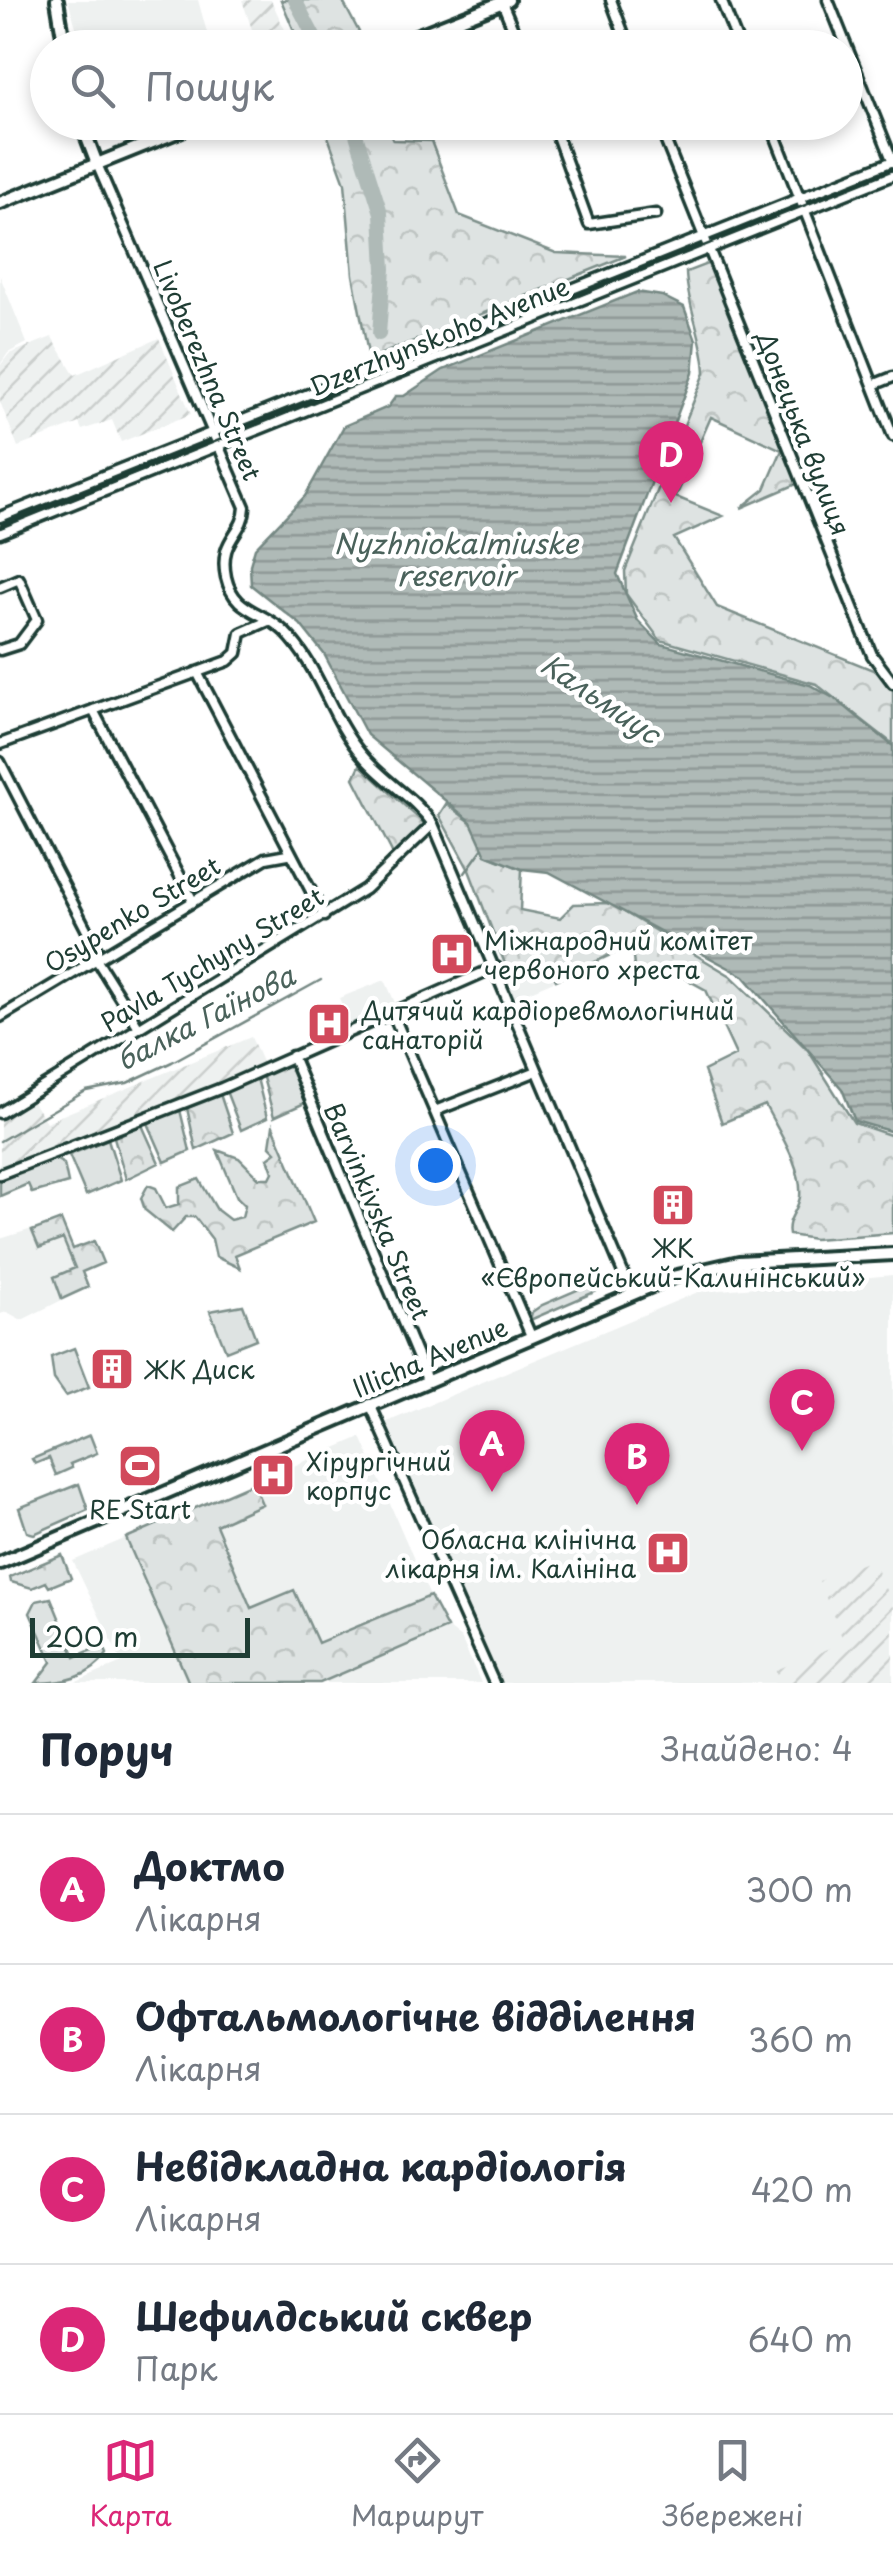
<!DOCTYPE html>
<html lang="uk">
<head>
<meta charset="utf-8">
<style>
	body { margin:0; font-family:"Playpen Sans",sans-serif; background:#f2f2f3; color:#1f2937 }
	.scale { position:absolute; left:30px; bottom:25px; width:220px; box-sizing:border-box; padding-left:10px; border:5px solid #1f3d34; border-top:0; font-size:28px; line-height:35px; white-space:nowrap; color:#1f3d34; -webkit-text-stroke:8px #fff; paint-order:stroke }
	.you { position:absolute; left:435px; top:1165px; width:35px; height:35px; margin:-25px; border:8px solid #fff; border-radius:50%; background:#1a73e8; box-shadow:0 0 0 15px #1a73e833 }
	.badge { display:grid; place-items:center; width:65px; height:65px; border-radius:50%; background:#db2777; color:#fff; font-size:32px; font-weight:700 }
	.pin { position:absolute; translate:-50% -82px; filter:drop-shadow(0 2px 5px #0008) }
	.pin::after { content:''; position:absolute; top:52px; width:35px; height:30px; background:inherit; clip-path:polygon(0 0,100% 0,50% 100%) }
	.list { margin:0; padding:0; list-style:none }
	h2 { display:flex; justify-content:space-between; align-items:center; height:130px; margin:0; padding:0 40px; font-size:42px }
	h2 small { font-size:32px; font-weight:400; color:#747a83 }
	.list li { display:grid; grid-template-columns:65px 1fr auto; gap:30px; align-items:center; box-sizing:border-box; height:150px; padding:0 40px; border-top:2px solid #e0e1e3 }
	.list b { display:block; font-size:38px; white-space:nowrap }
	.list p { margin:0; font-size:32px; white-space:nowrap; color:#747a83 }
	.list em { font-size:32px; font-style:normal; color:#747a83 }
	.icon { flex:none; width:55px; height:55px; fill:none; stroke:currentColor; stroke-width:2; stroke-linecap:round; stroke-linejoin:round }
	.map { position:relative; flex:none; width:893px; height:1683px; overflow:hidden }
	.search { position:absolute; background:#fff; box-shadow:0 5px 15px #0003; left:30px; right:30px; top:30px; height:110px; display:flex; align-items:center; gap:25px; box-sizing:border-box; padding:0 35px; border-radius:55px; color:#747a83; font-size:38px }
	.sheet { height:730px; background:#fff }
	nav { display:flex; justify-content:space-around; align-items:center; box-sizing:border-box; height:140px; border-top:2px solid #e0e1e3; background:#fff; font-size:28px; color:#747a83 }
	nav a { display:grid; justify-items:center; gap:5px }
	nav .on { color:#db2777 }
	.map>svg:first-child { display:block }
	.built { fill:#eef1f0 }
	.industrial { fill:url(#industrial-furrows) }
	.grass { fill:#dee3e2; stroke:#7e908b; stroke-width:2.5 }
	.forest { fill:url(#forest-crowns); stroke:#7e908b; stroke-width:2.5 }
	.water { fill:url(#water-rules); stroke:#758883; stroke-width:2.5 }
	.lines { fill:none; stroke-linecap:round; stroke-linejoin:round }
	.stream { stroke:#758883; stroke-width:2.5 }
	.river { stroke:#afbab7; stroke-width:14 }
	.minor-casing { stroke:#1f3d34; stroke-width:15 }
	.major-casing { stroke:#1f3d34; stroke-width:18 }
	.minor { stroke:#fff; stroke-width:8 }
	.major { stroke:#fff; stroke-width:10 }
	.tram { stroke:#1f3d34; stroke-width:2.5 }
	.labels { text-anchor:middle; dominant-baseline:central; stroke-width:9; stroke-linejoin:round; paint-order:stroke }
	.street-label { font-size:25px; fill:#1f3d34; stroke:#fff }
	.poi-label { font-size:25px; fill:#1f3d34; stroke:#fff; text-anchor:start }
	.water-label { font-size:28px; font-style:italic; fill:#4a625b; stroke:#fff }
</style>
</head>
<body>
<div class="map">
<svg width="893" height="1683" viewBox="0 0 893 1683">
	<defs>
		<pattern id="industrial-furrows" width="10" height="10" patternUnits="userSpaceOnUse" patternTransform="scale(2.5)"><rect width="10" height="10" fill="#eef1f0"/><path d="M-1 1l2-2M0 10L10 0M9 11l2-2" fill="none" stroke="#ccd0ce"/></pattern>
		<pattern id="forest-crowns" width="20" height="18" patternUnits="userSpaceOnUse" patternTransform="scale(2.5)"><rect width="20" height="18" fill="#dee3e2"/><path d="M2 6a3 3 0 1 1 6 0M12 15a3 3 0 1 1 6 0" fill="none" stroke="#bec4c2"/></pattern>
		<pattern id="water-rules" width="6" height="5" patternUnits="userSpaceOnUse" patternTransform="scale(2.5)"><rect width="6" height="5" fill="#afbab7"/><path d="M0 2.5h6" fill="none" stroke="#8e9896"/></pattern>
	</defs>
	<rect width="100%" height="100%" fill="#fff"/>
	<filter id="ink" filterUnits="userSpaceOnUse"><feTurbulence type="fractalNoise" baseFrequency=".01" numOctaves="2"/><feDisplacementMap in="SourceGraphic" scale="20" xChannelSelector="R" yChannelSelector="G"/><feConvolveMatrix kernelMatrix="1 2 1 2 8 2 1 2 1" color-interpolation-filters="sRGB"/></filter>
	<g filter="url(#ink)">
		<path class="built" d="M 68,0 L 198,0 L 211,47 L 82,47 Z
			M 0,276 L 27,343 L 8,353 L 0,365 Z
			M 551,925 L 575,972 L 514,998 L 496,947 Z
			M 385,980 L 396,1005 L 350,1025 L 339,998 Z
			M 61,1220 L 88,1287 L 22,1320 L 7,1312 L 0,1314 L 0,1239 Z
			M 893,1275 L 893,1683 L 501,1683 L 387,1422 L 698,1292 Z
			M 361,1437 L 442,1624 L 461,1638 L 481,1683 L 74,1683 L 122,1663 L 73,1561 Z"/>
		<path class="industrial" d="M 242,0 L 271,0 L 293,47 L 258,47 Z
			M 52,337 L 75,375 L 159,338 L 191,414 L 121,442 L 112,420 L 82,430 L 79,423 L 18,447 L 0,402 L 0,366 L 9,354 Z
			M 251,1037 L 263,1064 L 0,1168 L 0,1116 L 29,1096 L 46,1122 Z
			M 873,1559 L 893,1607 L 893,1683 L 782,1683 L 776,1670 L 844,1642 L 819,1581 Z"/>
		<path class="grass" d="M 257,1078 L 267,1118 L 241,1130 L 226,1091 Z
			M 180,1110 L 190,1151 L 165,1162 L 148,1123 Z
			M 108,1139 L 121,1180 L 86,1195 L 69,1155 Z
			M 55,1159 L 64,1164 L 68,1183 L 32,1193 L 28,1184 L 0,1196 L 0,1179 Z
			M 607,1277 L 620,1281 L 530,1320 L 532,1312 L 542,1305 Z
			M 243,1305 L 256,1339 L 226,1351 L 210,1311 Z
			M 74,1348 L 89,1387 L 66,1396 L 54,1379 L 51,1357 Z
			M 90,1435 L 97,1453 L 70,1464 L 72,1468 L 56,1475 L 49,1458 L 35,1464 L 32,1459 Z
			M 79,1484 L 88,1510 L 34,1534 L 27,1532 L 19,1508 Z
			M 51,1598 L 75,1657 L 103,1645 L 107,1654 C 91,1678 63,1683 36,1683 L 52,1662 L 30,1613 L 36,1601 Z"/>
		<path class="forest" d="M 281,0 L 342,0 L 367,47 L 301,47 Z
			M 323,123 L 386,123 L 393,140 L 431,141 L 459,215 L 556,253 L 626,256 L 369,359 L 353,275 L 345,183 Z
			M 712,262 L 799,483 L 741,508 L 765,489 L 782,450 L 711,417 L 676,497 L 723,516 L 674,538 L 717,607 L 893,678 L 893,744 L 816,684 L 660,640 L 626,594 L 625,571 L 705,373 C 704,338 687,307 686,272 Z
			M 360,765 L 427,826 L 395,858 L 354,778 Z
			M 446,804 L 471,822 L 489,856 L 522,869 L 520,910 L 560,918 L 574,904 L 609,903 L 731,976 L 808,1050 L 854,1123 L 893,1136 L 893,1233 L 814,1239 L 789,1235 C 786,1219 797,1213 800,1197 C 803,1167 778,1131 765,1105 L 722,1123 L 704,1071 L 736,1055 L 706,990 L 675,973 L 635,978 L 632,945 L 556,980 L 549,966 L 512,982 L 469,870 L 439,815 Z
			M 290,1063 L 307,1102 L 274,1117 L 262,1074 Z
			M 220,1094 L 233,1133 L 196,1150 L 187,1108 Z
			M 142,1125 L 159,1163 L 126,1179 L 114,1137 Z
			M 273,1126 L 314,1222 L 235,1255 L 240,1268 L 216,1257 L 212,1239 L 195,1217 L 186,1217 L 172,1232 L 145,1210 L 141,1198 L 148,1185 L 156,1188 L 166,1208 L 179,1204 L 179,1187 L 199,1179 L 217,1210 L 230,1220 L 242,1217 L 245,1205 L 237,1197 L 217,1150 L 239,1158 L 259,1178 L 270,1178 L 273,1172 L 268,1158 L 276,1152 L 270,1146 Z
			M 61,1220 L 73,1249 L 94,1241 L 103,1263 L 82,1272 L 88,1287 L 62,1299 L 54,1277 L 75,1268 L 63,1239 L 39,1248 L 32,1231 Z
			M 253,1483 L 262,1504 L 216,1525 L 251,1608 L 294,1590 L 318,1643 L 430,1596 L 447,1628 L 320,1683 L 189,1683 L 126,1538 Z
			M 62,1555 L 71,1578 L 49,1587 L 46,1582 L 32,1588 L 11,1582 L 10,1577 Z"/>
		<path class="water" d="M 637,292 L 662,296 L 684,307 L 696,340 L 693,373 L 617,574 L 638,621 L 661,644 L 810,685 L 837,700 L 893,746 L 893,1132 L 855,1121 L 842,1089 L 744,976 L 549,872 L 522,869 L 486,855 L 471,822 L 367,735 L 324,654 L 300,624 L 251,585 L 250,565 L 255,548 L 305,496 L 344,426 L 388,407 L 396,396 L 404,396 L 443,370 Z"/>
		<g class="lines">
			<path class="stream" d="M 465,873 L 483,848
				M 0,1141 L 86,1091 L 127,1083 L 172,1062 L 321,980"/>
			<path class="river" d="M 295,0 L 320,48
				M 352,122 L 381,213 L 384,269 L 379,334"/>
			<defs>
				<path id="minor" d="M 501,0 L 521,48
					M 611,0 L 629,48
					M 721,0 L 740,48
					M 828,0 L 893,162
					M 552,122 L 589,224 L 656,214
					M 658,122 L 872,655 L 893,683
					M 770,122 L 893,436
					M 97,164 L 245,507 C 244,535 218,538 226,577 C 234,613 263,610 285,632 C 320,667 330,718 362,755 C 383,781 413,796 433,824 L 632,1294
					M 873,385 L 893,377
					M 0,517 L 893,161
					M 0,533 L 893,175
					M 0,587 L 19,579 L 37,620 L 19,644 L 0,650
					M 197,672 L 324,916
					M 93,710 L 193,901
					M 0,744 L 228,661 L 237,653 L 241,633 L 268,621
					M 0,762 L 97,950 L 96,959 L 138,1026
					M 392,1012 L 531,1336
					M 0,1017 L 266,858 L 288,854
					M 292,1056 L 427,1380
					M 435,1111 L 537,1071
					M 0,1113 L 365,889 L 433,824
					M 0,1174 L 222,1088 L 496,967
					M 370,1404 L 494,1683"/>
				<path id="major" d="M 57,0 L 65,48
					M 386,48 L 508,0
					M 81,122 L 97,164
					M 0,203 L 202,122
					M 0,1563 L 673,1277 L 739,1262 L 893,1254"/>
			</defs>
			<use href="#minor" class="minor-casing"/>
			<use href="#major" class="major-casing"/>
			<use href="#minor" class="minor"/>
			<use href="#major" class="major"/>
			<path class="tram" d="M 0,528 L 893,170"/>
		</g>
	</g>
	<defs>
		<symbol id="hospital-square" viewBox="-11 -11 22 22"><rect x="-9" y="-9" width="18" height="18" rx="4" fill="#d1495b" stroke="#fff"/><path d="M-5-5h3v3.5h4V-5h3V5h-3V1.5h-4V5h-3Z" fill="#fff"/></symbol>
		<symbol id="building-square" viewBox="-11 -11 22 22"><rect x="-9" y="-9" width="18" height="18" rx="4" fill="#d1495b" stroke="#fff"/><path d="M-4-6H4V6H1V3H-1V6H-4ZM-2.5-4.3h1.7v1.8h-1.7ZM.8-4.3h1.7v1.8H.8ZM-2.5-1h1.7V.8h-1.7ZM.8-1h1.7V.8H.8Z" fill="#fff"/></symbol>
		<symbol id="stadium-square" viewBox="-11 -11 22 22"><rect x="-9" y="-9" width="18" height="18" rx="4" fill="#d1495b" stroke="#fff"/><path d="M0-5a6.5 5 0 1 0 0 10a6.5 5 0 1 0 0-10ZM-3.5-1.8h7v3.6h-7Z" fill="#fff"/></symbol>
	</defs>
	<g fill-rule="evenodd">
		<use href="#hospital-square" x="427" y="929" width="50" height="50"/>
		<use href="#hospital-square" x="304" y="999" width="50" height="50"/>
		<use href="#building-square" x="648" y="1180" width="50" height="50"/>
		<use href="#building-square" x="87" y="1344" width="50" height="50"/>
		<use href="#stadium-square" x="115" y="1441" width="50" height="50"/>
		<use href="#hospital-square" x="248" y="1450" width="50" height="50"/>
		<use href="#hospital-square" x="643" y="1528" width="50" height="50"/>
	</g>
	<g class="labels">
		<g class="street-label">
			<text transform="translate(439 336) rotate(-22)">Dzerzhynskoho Avenue</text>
			<text transform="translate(208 370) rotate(67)">Livoberezhna Street</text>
			<text transform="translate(804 433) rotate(69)">Донецька вулиця</text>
			<text transform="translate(132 914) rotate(-31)">Osypenko Street</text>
			<text transform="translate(212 959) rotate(-31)">Pavla Tychyny Street</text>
			<text transform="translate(378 1211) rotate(67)">Barvinkivska Street</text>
			<text transform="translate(430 1357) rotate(-23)">Illicha Avenue</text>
		</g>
		<g class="poi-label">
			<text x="484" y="940">Міжнародний комітет<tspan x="484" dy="29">червоного хреста</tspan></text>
			<text x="362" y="1010">Дитячий кардіоревмологічний<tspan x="362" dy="29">санаторій</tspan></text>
			<text x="673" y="1248" text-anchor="middle">ЖК<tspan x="673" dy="29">«Європейський-Калинінський»</tspan></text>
			<text x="144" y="1369">ЖК Диск</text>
			<text x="306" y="1461">Хірургічний<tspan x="306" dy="29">корпус</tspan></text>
			<text x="140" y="1509" text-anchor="middle">RE Start</text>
			<text x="636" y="1539" text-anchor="end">Обласна клінічна<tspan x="636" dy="29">лікарня ім. Калініна</tspan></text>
		</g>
		<g class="water-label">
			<text x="456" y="542">Nyzhniokalmiuske<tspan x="456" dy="32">reservoir</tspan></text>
			<text transform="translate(601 698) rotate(34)">Кальмиус</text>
			<text transform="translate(205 1017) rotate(-27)">балка Гаїнова</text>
		</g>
	</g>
</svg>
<div class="scale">200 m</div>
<div class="you"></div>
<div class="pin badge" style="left:492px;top:1492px">A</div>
<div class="pin badge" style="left:637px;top:1505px">B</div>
<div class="pin badge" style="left:802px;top:1451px">C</div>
<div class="pin badge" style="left:671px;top:503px">D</div>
<div class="search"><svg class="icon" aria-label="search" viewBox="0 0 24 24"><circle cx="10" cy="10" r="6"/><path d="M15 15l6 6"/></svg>Пошук</div>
</div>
<section class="sheet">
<h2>Поруч<small>Знайдено: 4</small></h2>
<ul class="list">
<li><span class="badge">A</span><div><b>Доктмо</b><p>Лікарня</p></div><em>300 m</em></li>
<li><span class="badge">B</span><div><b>Офтальмологічне відділення</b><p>Лікарня</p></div><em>360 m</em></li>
<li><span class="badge">C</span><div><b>Невідкладна кардіологія</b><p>Лікарня</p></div><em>420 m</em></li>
<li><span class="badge">D</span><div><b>Шефилдський сквер</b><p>Парк</p></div><em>640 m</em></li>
</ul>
</section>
<nav>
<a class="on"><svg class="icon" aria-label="map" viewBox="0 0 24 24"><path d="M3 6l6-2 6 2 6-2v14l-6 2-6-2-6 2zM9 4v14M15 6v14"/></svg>Карта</a>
<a><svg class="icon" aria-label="directions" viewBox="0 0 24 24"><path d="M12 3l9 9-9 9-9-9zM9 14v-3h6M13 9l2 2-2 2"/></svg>Маршрут</a>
<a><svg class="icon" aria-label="saved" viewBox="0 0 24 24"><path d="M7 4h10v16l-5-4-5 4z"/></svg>Збережені</a>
</nav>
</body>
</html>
